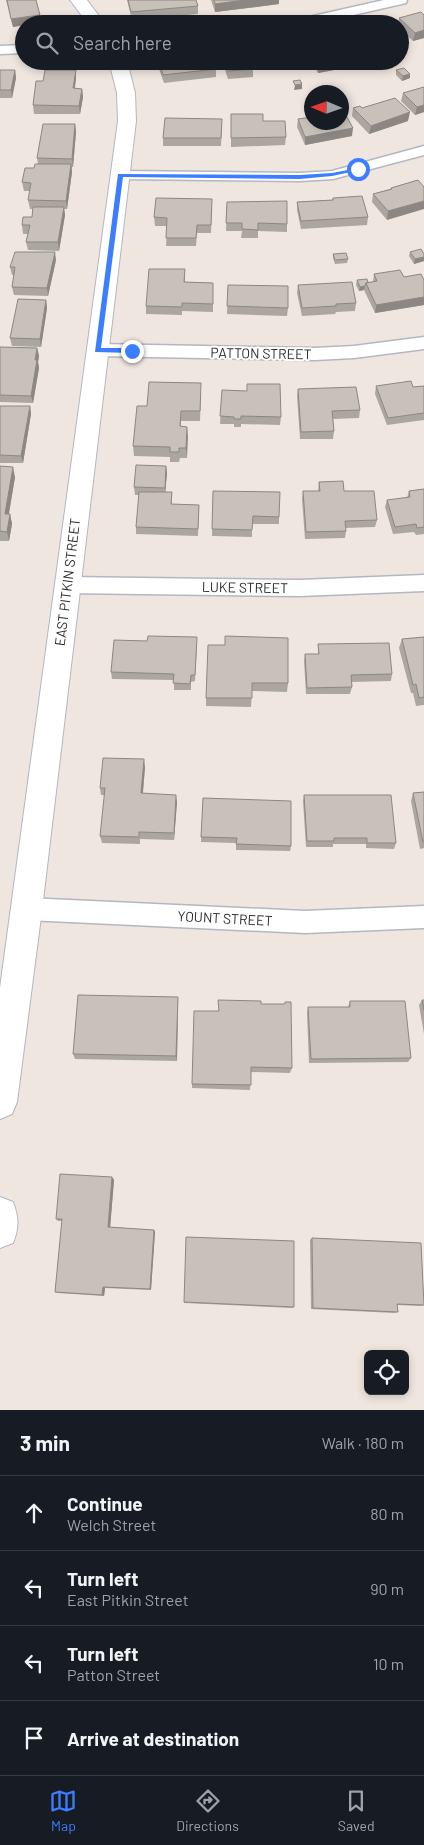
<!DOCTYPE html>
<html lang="en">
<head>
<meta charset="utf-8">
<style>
	body { margin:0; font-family:Barlow,sans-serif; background:#242831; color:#f1f3f6 }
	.controls { position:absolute; right:15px; bottom:15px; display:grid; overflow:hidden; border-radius:8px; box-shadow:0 2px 8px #0003 }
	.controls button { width:45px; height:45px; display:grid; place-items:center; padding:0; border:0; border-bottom:1px solid #363941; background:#171b24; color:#f1f3f6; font:25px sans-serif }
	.compass { position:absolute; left:304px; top:85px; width:45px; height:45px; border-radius:50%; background:#171b24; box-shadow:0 2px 8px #0003; rotate:272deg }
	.stop { position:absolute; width:15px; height:15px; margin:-11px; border:4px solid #3c7eff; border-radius:50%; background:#fff }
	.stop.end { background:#3c7eff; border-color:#fff; box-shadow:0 1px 5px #0008 }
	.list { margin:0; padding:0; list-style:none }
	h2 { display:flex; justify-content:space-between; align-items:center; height:65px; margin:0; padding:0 20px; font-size:21px }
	h2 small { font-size:16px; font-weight:400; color:#9ea1a6 }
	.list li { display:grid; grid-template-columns:32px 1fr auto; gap:15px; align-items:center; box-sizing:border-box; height:75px; padding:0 20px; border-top:1px solid #363941 }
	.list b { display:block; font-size:19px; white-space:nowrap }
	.list p { margin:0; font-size:16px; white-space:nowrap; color:#9ea1a6 }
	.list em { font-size:16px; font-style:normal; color:#9ea1a6 }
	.icon { flex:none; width:28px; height:28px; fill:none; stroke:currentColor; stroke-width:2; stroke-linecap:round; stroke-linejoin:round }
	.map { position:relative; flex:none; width:424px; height:1410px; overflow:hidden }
	.search { position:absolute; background:#171b24; box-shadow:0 2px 8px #0003; left:15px; right:15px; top:15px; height:55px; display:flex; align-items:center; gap:12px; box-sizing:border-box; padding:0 18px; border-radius:28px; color:#9ea1a6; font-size:19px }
	.sheet { height:365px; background:#171b24 }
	nav { display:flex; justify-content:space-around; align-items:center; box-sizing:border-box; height:70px; border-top:1px solid #363941; background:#171b24; font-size:14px; color:#9ea1a6 }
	nav a { display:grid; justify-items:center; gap:2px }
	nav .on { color:#3c7eff }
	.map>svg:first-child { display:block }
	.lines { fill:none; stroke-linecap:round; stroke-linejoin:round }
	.street-casing { stroke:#b3b7c1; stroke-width:3 }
	.secondary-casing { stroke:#b3b7c1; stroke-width:2 }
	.street { fill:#fff; fill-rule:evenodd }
	.secondary { fill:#fff; fill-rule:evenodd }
	.wall { fill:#aca6a0 }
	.shaded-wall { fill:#8c8782 }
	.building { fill:#c8c1ba; stroke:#8c8782 }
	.route { fill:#3c7eff }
	.labels { text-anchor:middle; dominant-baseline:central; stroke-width:4; stroke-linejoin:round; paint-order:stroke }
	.street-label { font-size:14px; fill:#2d2d2d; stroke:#fff }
</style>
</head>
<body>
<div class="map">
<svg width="424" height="1410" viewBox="0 0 424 1410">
	<rect width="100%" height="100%" fill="#efe6df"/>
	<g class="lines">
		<defs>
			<path id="street" d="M 384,0 L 407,0 L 406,3 L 314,24 L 290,24 L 291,21 Z
				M 24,45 L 24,53 L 0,54 L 0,46 Z
				M 424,146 L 424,155 L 333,179 L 300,181 L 120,179 L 115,178 L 113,175 L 115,172 L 120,171 L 300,173 L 332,171 Z
				M 424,337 L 424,349 L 354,358 L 315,360 L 97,356 L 91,354 L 89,350 L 91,346 L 97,344 L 315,348 L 354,346 Z
				M 424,575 L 424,591 L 300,596 L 66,593 L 59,591 L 56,585 L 59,579 L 66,577 L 300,580 Z
				M 27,898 L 305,911 L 424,906 L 424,928 L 305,933 L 27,920 L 19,917 L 15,909 L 19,901 Z"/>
			<path id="secondary" d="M 70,0 L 87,0 L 105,24 L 88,24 Z
				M 109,61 L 127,61 L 135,93 L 136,121 L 42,909 L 17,1102 L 12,1114 L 0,1119 L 0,988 L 118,121 L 117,93 Z
				M 0,1197 L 13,1202 C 19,1218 19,1228 13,1243 L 0,1248 Z"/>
		</defs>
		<use href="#street" class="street-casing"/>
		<use href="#secondary" class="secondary-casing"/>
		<use href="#street" class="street"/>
		<use href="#secondary" class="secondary"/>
	</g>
	<path class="wall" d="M 6,0 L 36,0 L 41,23 L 24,24 L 24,25 L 13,27 Z
		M 127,0 L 196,0 L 198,6 L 198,14 L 132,20 Z
		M 211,0 L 279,0 L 279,4 L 215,12 Z
		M 399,18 L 424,38 L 413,41 L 400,28 L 400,24 L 398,24 Z
		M 159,61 L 216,69 L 216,77 L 164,83 L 159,69 Z
		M 222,61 L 273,61 L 273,68 L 253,70 L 253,77 L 228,79 Z
		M 291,61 L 346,61 L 345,68 L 318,73 L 311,62 L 294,65 Z
		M 0,70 L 15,70 L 16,78 L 12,98 L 0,98 Z
		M 396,70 L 410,74 L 410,78 L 402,81 L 396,75 Z
		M 76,79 L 75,88 L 82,89 L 83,97 L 80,114 L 34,114 L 33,105 L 43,81 Z
		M 424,87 L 424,112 L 415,115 L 401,101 L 403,93 Z
		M 353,108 L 362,108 L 408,121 L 369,134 L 352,116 Z
		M 231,114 L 286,137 L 285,145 L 231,147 Z
		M 298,119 L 352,136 L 305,145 L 297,127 Z
		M 75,124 L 76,132 L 73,167 L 72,167 L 72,172 L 67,209 L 64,209 L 65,215 L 59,251 L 28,250 L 26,242 L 28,234 L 23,234 L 22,225 L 32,217 L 33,209 L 30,209 L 28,200 L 30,191 L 24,191 L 22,182 L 38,164 L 37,158 Z
		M 222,127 L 221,146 L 163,146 L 163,138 Z
		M 418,180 L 387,220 L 372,202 L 373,194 L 390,189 L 391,188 Z
		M 333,198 L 368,217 L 367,225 L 301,229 L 297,210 L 297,202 L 332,200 Z
		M 227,202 L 287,224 L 287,232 L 258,231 L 258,238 L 241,238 L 242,231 L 226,231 Z
		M 212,207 L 211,233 L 197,233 L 196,246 L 166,246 L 167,226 L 155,226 L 154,217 Z
		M 410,252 L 424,254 L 424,261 L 414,264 L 409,256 Z
		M 333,254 L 348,259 L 347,263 L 335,264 L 333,258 Z
		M 56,260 L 48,296 L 14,295 L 12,287 L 14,275 L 12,275 L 10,267 Z
		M 374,274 L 404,277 L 424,280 L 424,305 L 375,313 L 364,290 L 359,291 L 356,285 L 357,280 L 368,282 L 373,282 Z
		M 185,277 L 185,282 L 213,283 L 213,312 L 182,311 L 182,315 L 146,314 L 146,306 Z
		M 228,285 L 288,308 L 287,316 L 227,314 Z
		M 298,285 L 356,303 L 355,311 L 336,312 L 335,314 L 302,316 L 297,293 Z
		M 46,300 L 47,308 L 41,347 L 12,346 L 10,338 Z
		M 0,347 L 37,348 L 39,356 L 38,362 L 39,368 L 33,403 L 0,402 Z
		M 376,386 L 413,387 L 424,386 L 424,420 L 387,425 L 375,394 Z
		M 298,389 L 360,410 L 359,418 L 333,419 L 334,431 L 333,439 L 300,439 L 297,396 Z
		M 222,390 L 281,417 L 280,425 L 241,424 L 241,427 L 234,427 L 234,424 L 220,424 Z
		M 201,394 L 200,421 L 181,421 L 181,426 L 187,427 L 187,458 L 180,458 L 179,462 L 170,462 L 170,457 L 134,456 L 133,446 L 147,406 Z
		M 0,406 L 30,406 L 31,414 L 23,463 L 0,463 Z
		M 0,466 L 15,477 L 9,514 L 10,514 L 12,524 L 9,541 L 0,541 Z
		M 166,466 L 167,473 L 165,492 L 172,500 L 172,504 L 199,505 L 198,536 L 136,534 L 136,527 L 139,495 L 135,495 L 134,487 Z
		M 319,482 L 344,491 L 377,520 L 375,527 L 345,528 L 346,531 L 345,538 L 305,539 L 302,499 L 303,491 L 318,491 Z
		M 424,489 L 424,534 L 416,535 L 414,532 L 393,534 L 385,507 L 387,500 L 407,498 L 409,491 Z
		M 213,491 L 279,517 L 279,524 L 252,524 L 252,537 L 212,536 Z
		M 424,637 L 424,705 L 416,706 L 413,693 L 411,693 L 399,648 L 402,639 Z
		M 197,644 L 195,681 L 191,682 L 191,690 L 174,690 L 174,680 L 112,679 L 111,672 Z
		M 318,644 L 392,674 L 391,681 L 351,682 L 352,687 L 350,694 L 306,694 L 304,661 L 305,654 L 318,654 Z
		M 225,645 L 288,683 L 287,692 L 252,691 L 251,707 L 206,706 L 206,698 Z
		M 145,767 L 143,793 L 177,802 L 174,840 L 140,839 L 140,844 L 102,843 L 100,836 L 105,795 L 101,795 L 100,788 Z
		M 424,792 L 424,848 L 420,849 L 411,801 L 413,793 Z
		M 304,795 L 396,843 L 394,849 L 366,848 L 366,844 L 333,844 L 333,847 L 306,847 L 303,801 Z
		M 203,798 L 291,846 L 290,851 L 236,850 L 236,843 L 201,842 Z
		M 178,997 L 178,1002 L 177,1061 L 75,1059 L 73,1054 Z
		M 422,1000 L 424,1000 L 424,1034 L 419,1005 Z
		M 350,1001 L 411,1058 L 408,1062 L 309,1063 L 307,1013 L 308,1007 L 348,1007 Z
		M 261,1004 L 292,1068 L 290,1073 L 251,1072 L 250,1090 L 192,1088 L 192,1084 L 218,1011 Z
		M 112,1177 L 114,1180 L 110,1227 L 154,1230 L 155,1232 L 151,1290 L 105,1288 L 104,1296 L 58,1293 L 55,1292 L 62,1221 L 58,1221 L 56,1219 Z
		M 312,1238 L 424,1305 L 421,1306 L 397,1305 L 398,1312 L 394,1313 L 311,1309 L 310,1240 Z
		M 184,1302 L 294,1307 L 292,1308 L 184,1303 Z"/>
	<path class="shaded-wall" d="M 245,0 L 279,0 L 279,4 L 215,12 L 215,4 Z
		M 40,15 L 41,23 L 24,24 L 24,25 L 13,27 L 11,19 Z
		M 424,30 L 424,38 L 413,41 L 415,33 Z
		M 400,34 L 403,34 L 402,42 L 400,42 Z
		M 294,61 L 311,61 L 311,62 L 294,65 Z
		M 337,61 L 346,61 L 345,68 L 318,73 L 319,65 Z
		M 15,70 L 16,78 L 12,98 L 11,90 Z
		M 76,70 L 76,79 L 73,97 L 73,88 Z
		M 410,74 L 410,78 L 402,81 L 403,76 Z
		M 302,84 L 302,89 L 294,90 L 295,85 Z
		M 82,89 L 83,97 L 80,114 L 79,106 Z
		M 424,105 L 424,112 L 415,115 L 417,107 Z
		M 410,112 L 408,121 L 369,134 L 371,126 Z
		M 75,124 L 76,132 L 73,167 L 72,159 Z
		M 353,128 L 352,136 L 305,145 L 305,137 Z
		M 71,164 L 72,172 L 67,209 L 66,201 Z
		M 424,201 L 424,209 L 387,220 L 388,211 Z
		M 64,207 L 65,215 L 59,251 L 58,242 Z
		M 55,252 L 56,260 L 48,296 L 47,288 Z
		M 424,257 L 424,261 L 414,264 L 415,259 Z
		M 365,286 L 364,290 L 359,291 L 360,287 Z
		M 424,297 L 424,305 L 375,313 L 376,305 Z
		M 46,300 L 47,308 L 41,347 L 40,339 Z
		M 37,348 L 39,356 L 38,362 L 39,368 L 33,403 L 31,396 Z
		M 30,406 L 31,414 L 23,463 L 21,456 Z
		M 187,427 L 188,437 L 187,458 L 186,448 Z
		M 166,466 L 167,473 L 165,496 L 165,488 Z
		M 13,467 L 15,477 L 7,524 L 5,514 Z
		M 10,514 L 12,524 L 9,541 L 7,532 Z
		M 144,759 L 145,767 L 142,801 L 141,793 Z
		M 176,795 L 177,802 L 174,840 L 174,833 Z
		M 178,997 L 178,1002 L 177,1061 L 176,1056 Z
		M 112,1177 L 114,1180 L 110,1229 L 108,1227 Z
		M 154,1230 L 155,1232 L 151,1290 L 150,1289 Z
		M 103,1287 L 105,1288 L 104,1296 L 102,1295 Z"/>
	<path class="building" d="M 7,0 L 36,0 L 40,15 L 11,19 Z
		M 128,0 L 196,0 L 198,6 L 131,12 Z
		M 214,0 L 245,0 L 215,4 Z
		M 421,12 L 424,15 L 424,30 L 415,33 L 399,18 Z
		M 159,61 L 213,61 L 216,69 L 163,75 Z
		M 225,61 L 260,61 L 251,62 L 253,69 L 228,71 Z
		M 317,61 L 337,61 L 319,65 Z
		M 404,68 L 410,74 L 403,76 L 396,70 Z
		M 0,70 L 15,70 L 11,90 L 0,90 Z
		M 45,70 L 76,70 L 73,88 L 82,89 L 79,106 L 33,105 L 36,81 L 43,81 Z
		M 300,80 L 302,84 L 295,85 L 293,81 Z
		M 424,87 L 424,105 L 417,107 L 403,93 Z
		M 395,98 L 410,112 L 371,126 L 353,108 L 360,106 L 362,108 Z
		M 344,112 L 353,128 L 305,137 L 298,119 L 312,117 L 312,122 L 342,122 L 342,113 Z
		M 231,114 L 263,114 L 263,121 L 285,121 L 286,137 L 231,138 Z
		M 165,118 L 222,119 L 221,138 L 163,138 Z
		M 43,124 L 75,124 L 72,159 L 37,158 Z
		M 35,164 L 71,164 L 66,201 L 28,200 L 31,183 L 22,182 L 25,168 L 34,168 Z
		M 418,180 L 424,187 L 424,201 L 388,211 L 373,194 L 392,189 L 391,188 Z
		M 362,196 L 368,217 L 301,221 L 297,202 L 333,200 L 333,198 Z
		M 156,198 L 212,199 L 211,225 L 197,225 L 196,238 L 166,238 L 167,218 L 154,217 Z
		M 287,201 L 287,224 L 258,223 L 258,230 L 242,229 L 242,223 L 226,223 L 227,202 Z
		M 33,207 L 64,207 L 58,242 L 26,242 L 30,225 L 22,225 L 23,217 L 32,217 Z
		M 421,249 L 424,254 L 424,257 L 415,259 L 410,252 Z
		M 15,252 L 55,252 L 47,288 L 12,287 L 15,267 L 10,267 Z
		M 346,253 L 348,259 L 335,260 L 333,254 Z
		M 149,269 L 185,269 L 184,282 L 213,283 L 213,304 L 182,303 L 182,307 L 146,306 Z
		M 400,270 L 404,277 L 421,274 L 424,280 L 424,297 L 376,305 L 366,283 L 377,281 L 374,274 Z
		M 367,279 L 368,282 L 366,283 L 365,286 L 360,287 L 357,280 Z
		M 352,282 L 356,303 L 336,304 L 336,306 L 302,308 L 298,285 Z
		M 228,285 L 288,286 L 288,308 L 227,306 Z
		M 18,299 L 46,300 L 40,339 L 10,338 Z
		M 0,347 L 37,348 L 35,360 L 37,360 L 31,396 L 0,395 Z
		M 411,381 L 413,387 L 424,386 L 424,413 L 388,418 L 376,386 Z
		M 149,382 L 201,383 L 200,411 L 181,411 L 180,426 L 187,427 L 186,448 L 179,448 L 179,452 L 170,452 L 170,447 L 133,446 L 137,406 L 147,406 Z
		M 247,384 L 280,384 L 281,417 L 241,416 L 241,419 L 234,419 L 234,417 L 220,416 L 222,390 L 247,391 Z
		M 356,387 L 360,410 L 332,411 L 334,431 L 301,432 L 298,389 Z
		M 0,406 L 30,406 L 21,456 L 0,455 Z
		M 136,465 L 166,466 L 165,488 L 134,487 Z
		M 0,466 L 13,467 L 5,514 L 10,514 L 7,532 L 0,531 Z
		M 343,481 L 344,491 L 374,491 L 377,520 L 345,521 L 346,531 L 306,532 L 303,491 L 320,491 L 319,482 Z
		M 424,489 L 424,527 L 417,528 L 416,524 L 395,527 L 387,500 L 410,497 L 409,491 Z
		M 213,491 L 280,492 L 279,517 L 253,516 L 252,530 L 212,529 Z
		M 139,492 L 172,492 L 171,504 L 199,505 L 198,529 L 136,527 Z
		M 148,636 L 197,637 L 195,675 L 191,675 L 190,684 L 173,683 L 174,674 L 111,672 L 114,640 L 147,641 Z
		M 225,636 L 288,638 L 288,683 L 252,683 L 252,698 L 206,698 L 208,645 L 225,645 Z
		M 424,637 L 424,697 L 419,698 L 416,684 L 413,685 L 402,639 Z
		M 389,643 L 392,674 L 351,675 L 352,687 L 307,688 L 305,654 L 319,654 L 318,644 Z
		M 103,758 L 144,759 L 141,793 L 176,795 L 174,833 L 139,832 L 139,837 L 100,836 L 105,788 L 100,788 Z
		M 424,792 L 424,842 L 423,842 L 413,793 Z
		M 304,795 L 391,795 L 396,843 L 367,843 L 367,838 L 334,838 L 334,841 L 307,841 Z
		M 203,798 L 291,801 L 291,846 L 236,844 L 237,838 L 201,837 Z
		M 78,995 L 178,997 L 176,1056 L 73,1054 Z
		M 218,1000 L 261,1001 L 261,1004 L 285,1004 L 285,1002 L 291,1002 L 292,1068 L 251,1067 L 251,1085 L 192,1084 L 194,1011 L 219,1011 Z
		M 422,1000 L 424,1000 L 424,1010 Z
		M 350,1001 L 405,1001 L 411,1058 L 311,1059 L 308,1007 L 350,1007 Z
		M 60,1174 L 112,1177 L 108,1227 L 154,1230 L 150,1289 L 103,1287 L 102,1295 L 55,1292 L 62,1219 L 56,1219 Z
		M 186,1237 L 294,1241 L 294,1307 L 184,1302 Z
		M 312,1238 L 421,1243 L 424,1305 L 397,1304 L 398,1312 L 313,1308 Z"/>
	<path class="route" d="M 358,168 L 360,170 L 332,176 L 300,179 L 123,177 L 101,348 L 132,348 L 136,351 L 132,353 L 95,352 L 118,174 L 300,175 L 332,173 Z"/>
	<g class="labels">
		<g class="street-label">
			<text transform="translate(261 353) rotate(1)">PATTON STREET</text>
			<text transform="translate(67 582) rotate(-83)">EAST PITKIN STREET</text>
			<text transform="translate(245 587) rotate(1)">LUKE STREET</text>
			<text transform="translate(225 918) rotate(3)">YOUNT STREET</text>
		</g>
	</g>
</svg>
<div class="controls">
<button><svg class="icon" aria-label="locate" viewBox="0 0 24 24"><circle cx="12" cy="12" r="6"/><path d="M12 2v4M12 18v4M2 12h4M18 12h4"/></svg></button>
</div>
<svg class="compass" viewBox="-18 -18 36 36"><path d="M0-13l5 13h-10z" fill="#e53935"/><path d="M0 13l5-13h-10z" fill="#9ea1a6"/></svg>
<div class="stop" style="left:358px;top:169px"></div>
<div class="stop end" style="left:132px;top:351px"></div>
<div class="search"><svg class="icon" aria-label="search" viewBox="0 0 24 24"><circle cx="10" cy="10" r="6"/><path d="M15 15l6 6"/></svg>Search here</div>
</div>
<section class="sheet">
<h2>3 min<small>Walk · 180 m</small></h2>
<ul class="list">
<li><svg class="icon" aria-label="ahead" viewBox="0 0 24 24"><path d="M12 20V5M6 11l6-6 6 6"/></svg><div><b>Continue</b><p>Welch Street</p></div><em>80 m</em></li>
<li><svg class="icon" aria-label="left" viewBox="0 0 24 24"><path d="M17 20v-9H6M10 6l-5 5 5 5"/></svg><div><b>Turn left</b><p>East Pitkin Street</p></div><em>90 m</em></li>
<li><svg class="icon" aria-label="left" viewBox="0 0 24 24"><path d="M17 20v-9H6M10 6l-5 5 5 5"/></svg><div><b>Turn left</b><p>Patton Street</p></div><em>10 m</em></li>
<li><svg class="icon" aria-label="arrive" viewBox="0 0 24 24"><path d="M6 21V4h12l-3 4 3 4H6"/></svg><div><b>Arrive at destination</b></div></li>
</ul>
</section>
<nav>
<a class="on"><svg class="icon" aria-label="map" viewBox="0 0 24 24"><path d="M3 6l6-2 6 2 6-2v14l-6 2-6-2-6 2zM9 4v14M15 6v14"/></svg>Map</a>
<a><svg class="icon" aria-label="directions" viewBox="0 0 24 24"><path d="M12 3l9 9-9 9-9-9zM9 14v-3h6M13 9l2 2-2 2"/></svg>Directions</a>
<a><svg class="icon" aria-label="saved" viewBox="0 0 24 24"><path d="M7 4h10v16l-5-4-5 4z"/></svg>Saved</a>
</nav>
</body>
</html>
